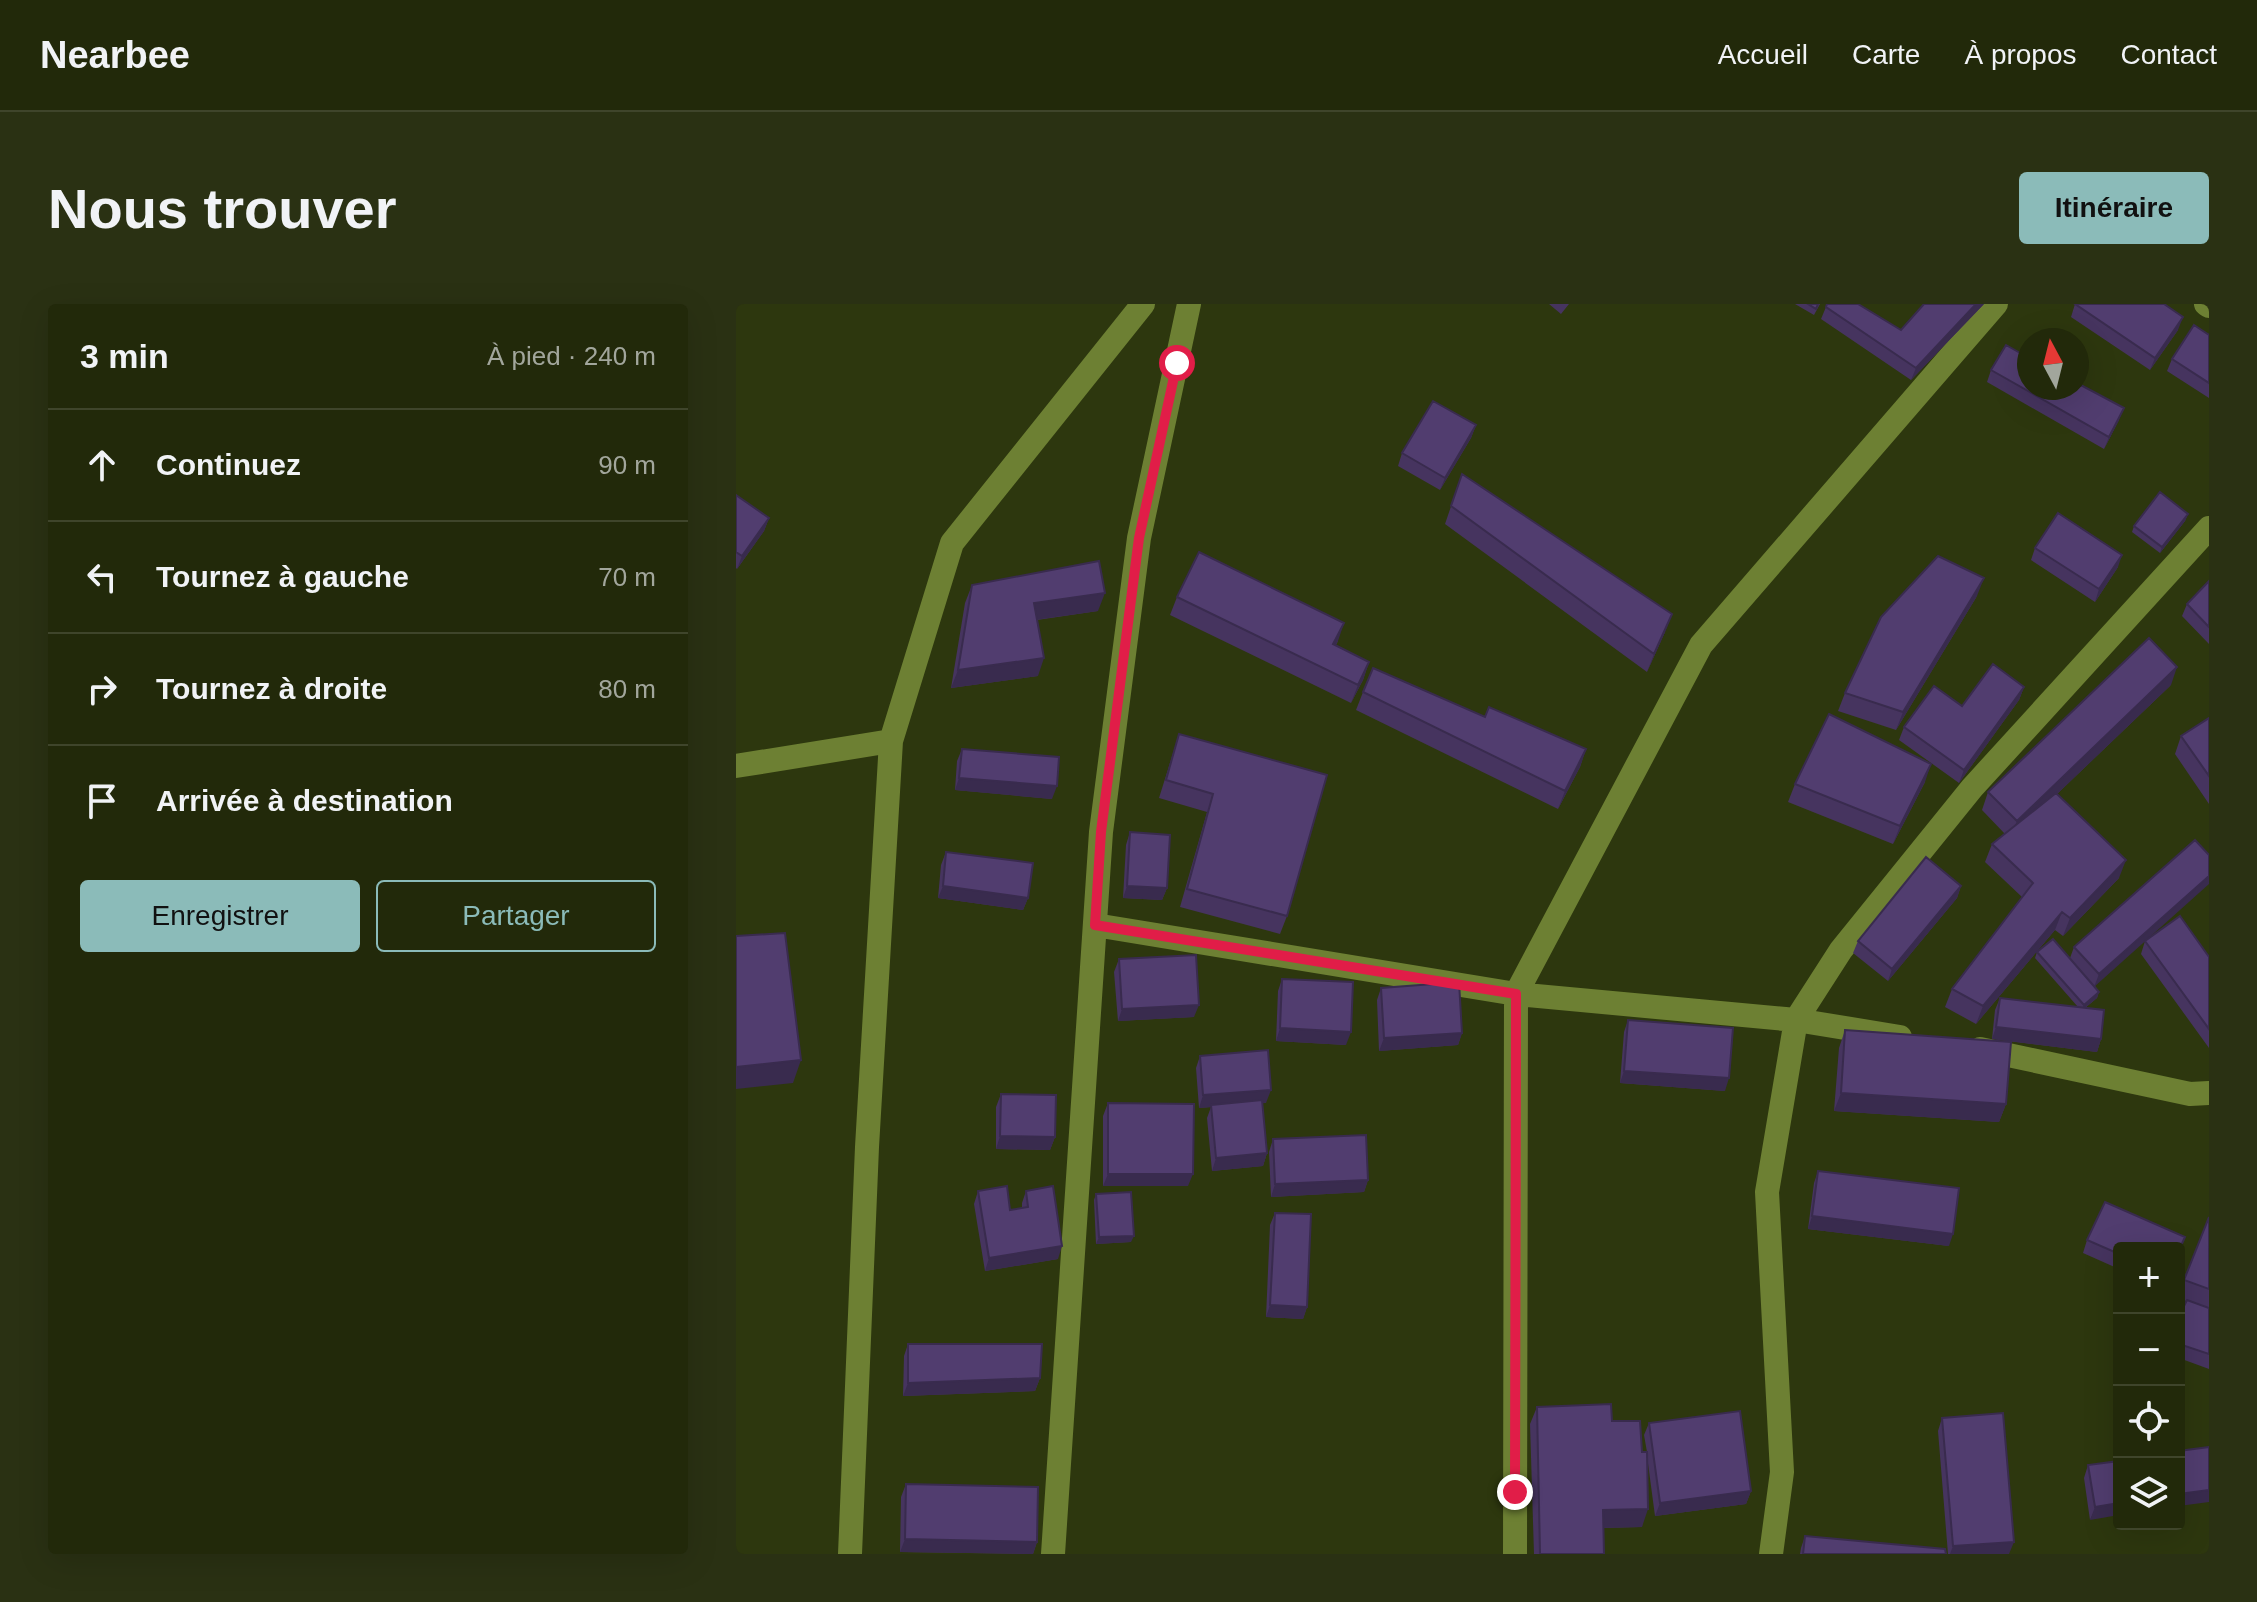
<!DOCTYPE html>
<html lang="fr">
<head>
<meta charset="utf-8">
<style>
	body { margin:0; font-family:Arial,sans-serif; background:#2a3113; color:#f1f3f6 }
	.controls { position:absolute; right:24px; bottom:24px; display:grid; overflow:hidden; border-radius:8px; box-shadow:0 8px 32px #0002 }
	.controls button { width:72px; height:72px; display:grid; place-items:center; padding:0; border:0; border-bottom:2px solid #3f452b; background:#22290a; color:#f1f3f6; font:40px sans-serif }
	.compass { position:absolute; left:1281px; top:24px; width:72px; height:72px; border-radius:50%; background:#22290a; box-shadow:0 8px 32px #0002; rotate:353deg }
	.stop { position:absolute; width:24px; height:24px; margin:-18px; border:6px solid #e11d48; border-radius:50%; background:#fff }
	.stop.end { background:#e11d48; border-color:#fff; box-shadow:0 2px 8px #0008 }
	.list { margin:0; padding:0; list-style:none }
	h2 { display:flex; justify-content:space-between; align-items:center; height:104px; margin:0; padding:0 32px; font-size:34px }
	h2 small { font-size:26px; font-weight:400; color:#a2a69c }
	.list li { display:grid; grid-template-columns:52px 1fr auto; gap:24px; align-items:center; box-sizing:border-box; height:112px; padding:0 32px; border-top:2px solid #3f452b }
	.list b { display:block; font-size:30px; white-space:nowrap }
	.list em { font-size:26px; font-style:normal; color:#a2a69c }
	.actions { display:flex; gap:16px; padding:24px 32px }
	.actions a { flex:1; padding:18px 0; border:2px solid #8bbbb9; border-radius:8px; text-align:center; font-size:28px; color:#8bbbb9 }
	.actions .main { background:#8bbbb9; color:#111 }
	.icon { flex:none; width:44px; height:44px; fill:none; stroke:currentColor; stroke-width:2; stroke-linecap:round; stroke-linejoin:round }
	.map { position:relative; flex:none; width:1473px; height:1250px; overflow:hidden; border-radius:8px }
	header { display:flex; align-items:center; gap:48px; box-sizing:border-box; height:112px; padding:0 40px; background:#22290a; border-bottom:2px solid #3f452b }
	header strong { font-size:38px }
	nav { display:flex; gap:44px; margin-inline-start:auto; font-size:28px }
	.intro { display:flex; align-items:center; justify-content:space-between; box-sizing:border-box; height:192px; padding:0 48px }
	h1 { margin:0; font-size:56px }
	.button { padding:20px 36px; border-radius:8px; background:#8bbbb9; color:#111; font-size:28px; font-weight:700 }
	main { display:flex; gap:48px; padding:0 48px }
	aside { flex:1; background:#22290a; border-radius:8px; box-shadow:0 8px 32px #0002 }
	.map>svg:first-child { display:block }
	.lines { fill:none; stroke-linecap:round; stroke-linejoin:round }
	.minor { stroke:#6d8033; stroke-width:24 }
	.wall { fill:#46345f }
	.shaded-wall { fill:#392b4e }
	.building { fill:#513d6f; stroke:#392b4e; stroke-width:2 }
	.route { stroke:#e11d48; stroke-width:10 }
</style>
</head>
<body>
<header>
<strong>Nearbee</strong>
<nav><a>Accueil</a><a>Carte</a><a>À propos</a><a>Contact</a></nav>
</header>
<div class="intro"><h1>Nous trouver</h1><a class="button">Itinéraire</a></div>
<main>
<aside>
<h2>3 min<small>À pied · 240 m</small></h2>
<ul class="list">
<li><svg class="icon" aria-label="ahead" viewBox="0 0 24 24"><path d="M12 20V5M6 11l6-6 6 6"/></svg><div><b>Continuez</b></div><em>90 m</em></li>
<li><svg class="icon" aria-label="left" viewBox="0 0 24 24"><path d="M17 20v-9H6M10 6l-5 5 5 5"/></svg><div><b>Tournez à gauche</b></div><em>70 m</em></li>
<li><svg class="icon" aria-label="right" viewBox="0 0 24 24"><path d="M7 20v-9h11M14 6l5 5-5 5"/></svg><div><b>Tournez à droite</b></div><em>80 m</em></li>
<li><svg class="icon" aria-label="arrive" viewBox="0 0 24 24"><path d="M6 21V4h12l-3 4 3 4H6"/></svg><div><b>Arrivée à destination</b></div></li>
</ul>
<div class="actions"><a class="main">Enregistrer</a><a>Partager</a></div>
</aside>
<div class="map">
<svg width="1473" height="1250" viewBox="0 0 1473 1250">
	<rect width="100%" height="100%" fill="#2d370e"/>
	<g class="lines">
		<path class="minor" d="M 1470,0 L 1473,2
			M 0,462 L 155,437
			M 359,621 L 780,690 L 1060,716 L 1164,733
			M 1244,745 L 1454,790 L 1473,789
			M 114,1250 L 131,843 L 155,437 L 216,239 L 407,0
			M 317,1250 L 365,528 L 403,234 L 453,0
			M 779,1250 L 780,690 L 965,341 L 1260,0
			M 1035,1250 L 1046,1168 L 1031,888 L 1060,716 L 1105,646 L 1236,484 L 1473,224"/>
	</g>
	<path class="wall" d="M 813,0 L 833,0 L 825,10 Z
		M 1059,0 L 1084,0 L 1078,11 Z
		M 1188,0 L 1248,0 L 1175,76 L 1085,15 L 1090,3 L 1165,26 Z
		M 1339,0 L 1442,26 L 1414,66 L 1335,13 Z
		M 1473,31 L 1473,94 L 1431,67 L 1436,55 Z
		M 1255,66 L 1383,116 L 1368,145 L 1251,78 Z
		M 740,121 L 735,134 L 704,186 L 662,162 L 666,149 Z
		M 726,170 L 929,328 L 911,368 L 709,220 Z
		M 0,191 L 33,214 L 28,227 L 1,265 L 0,264 Z
		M 1452,210 L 1449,217 L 1424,249 L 1396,228 L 1398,222 Z
		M 1299,244 L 1382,263 L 1359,298 L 1295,256 Z
		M 1473,277 L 1473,340 L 1446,312 L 1451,300 Z
		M 236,281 L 362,307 L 301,316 L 302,372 L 215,384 L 229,299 Z
		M 1241,292 L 1160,426 L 1102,407 L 1109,389 Z
		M 441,293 L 602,337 L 600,341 L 633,358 L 627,376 L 615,399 L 434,311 Z
		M 1435,381 L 1321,490 L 1383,574 L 1327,632 L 1319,626 L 1240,720 L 1209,703 L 1216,685 L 1286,593 L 1249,558 L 1256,540 L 1269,530 L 1246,506 L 1252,488 Z
		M 1288,383 L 1283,396 L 1223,479 L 1163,436 L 1168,423 L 1226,402 Z
		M 627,388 L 749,413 L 850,445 L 844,463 L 822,505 L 620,406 Z
		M 1473,414 L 1473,500 L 1439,450 L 1445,432 Z
		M 443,430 L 551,612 L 544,630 L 444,603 L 471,508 L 423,494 Z
		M 226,445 L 316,495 L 219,486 L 221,457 Z
		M 1189,478 L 1157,540 L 1052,498 L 1059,480 Z
		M 394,528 L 431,584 L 426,596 L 387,594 L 390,541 Z
		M 1459,536 L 1359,682 L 1363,688 L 1361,694 L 1349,704 L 1365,735 L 1361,748 L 1256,735 L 1259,706 L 1264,694 L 1342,703 L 1299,654 L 1301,648 L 1334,654 L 1338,643 Z
		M 210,548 L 292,594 L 287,606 L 202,594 L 205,561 Z
		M 1225,582 L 1221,594 L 1152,677 L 1117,649 L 1122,637 Z
		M 1409,637 L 1473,653 L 1473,744 L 1405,650 Z
		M 383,655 L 458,713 L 382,717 L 378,668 Z
		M 546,675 L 610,741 L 540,737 L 542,687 Z
		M 645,684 L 726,729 L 722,741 L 643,747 L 641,696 Z
		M 892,716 L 989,787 L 884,779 L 888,728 Z
		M 1109,726 L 1270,800 L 1263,818 L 1098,807 L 1103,744 Z
		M 464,752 L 530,799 L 526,799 L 531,849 L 527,862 L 476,867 L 471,814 L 475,803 L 463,804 L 460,764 Z
		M 265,790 L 319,833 L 314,846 L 260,845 L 260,803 Z
		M 372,799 L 452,882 L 367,882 L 367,812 Z
		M 537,835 L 632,876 L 628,888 L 535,893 L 533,848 Z
		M 1082,867 L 1213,942 L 1072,925 L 1078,879 Z
		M 242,887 L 274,906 L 286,904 L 286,899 L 290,887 L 322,955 L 249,967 L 238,900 Z
		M 360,890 L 395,938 L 360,940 L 358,896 Z
		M 539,909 L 571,1003 L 567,1015 L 530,1013 L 534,921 Z
		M 1473,913 L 1473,1065 L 1443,1054 L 1443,1012 L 1450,997 L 1443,994 L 1443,990 Z
		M 1449,933 L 1443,948 L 1443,944 L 1383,944 L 1383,965 L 1347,949 L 1351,936 Z
		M 172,1040 L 304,1074 L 299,1087 L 167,1092 L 168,1052 Z
		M 801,1103 L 876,1117 L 906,1148 L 911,1148 L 908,1131 L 913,1119 L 1015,1187 L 1010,1200 L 919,1212 L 911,1152 L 906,1223 L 867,1224 L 868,1250 L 798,1250 L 794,1120 Z
		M 1206,1114 L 1273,1250 L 1212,1250 L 1202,1127 Z
		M 1383,1157 L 1354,1216 L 1348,1174 L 1352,1161 Z
		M 170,1180 L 301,1238 L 297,1250 L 164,1248 L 165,1193 Z
		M 1069,1232 L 1210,1250 L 1064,1250 L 1065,1244 Z"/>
	<path class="shaded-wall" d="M 1240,0 L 1248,0 L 1175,76 L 1180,64 Z
		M 1447,13 L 1442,26 L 1414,66 L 1419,54 Z
		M 1388,104 L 1383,116 L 1368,145 L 1373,133 Z
		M 740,121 L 735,134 L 704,186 L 709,174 Z
		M 1452,210 L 1449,217 L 1424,249 L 1426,243 Z
		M 33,214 L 28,227 L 1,265 L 6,252 Z
		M 1386,251 L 1382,263 L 1359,298 L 1363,285 Z
		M 1248,274 L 1241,292 L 1160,426 L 1167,408 Z
		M 369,289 L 362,307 L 291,317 L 298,299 Z
		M 936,310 L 929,328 L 911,368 L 918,350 Z
		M 608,319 L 602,337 L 591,358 L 597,340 Z
		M 308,354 L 302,372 L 215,384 L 222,366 Z
		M 633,358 L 627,376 L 615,399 L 622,381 Z
		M 1441,363 L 1435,381 L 1274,535 L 1281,517 Z
		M 1288,383 L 1283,396 L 1223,479 L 1228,466 Z
		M 850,445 L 844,463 L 822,505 L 829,487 Z
		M 1195,460 L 1189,478 L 1157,540 L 1164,522 Z
		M 223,474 L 321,482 L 316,495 L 219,486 Z
		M 1390,556 L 1383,574 L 1327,632 L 1334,614 Z
		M 1473,572 L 1473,580 L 1358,683 L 1363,670 Z
		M 207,582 L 292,594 L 287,606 L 202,594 Z
		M 391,582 L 431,584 L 426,596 L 387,594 Z
		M 1225,582 L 1221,594 L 1152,677 L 1156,665 Z
		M 1326,608 L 1319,626 L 1240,720 L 1247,702 Z
		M 1363,688 L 1361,694 L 1345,707 L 1348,701 Z
		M 463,701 L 458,713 L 382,717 L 386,705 Z
		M 1260,723 L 1365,735 L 1361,748 L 1256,735 Z
		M 544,724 L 615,728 L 610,741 L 540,737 Z
		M 726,729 L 722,741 L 643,747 L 648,734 Z
		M 65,756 L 57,779 L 0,785 L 0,763 Z
		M 888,767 L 993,774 L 989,787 L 884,779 Z
		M 535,786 L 530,799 L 463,804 L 467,791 Z
		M 1105,789 L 1270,800 L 1263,818 L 1098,807 Z
		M 264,832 L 319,833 L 314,846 L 260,845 Z
		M 531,849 L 527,862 L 476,867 L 480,854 Z
		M 372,870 L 457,870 L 452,882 L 367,882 Z
		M 632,876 L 628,888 L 535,893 L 539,880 Z
		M 1076,912 L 1217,930 L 1213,942 L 1072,925 Z
		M 398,932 L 395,938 L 360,940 L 363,933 Z
		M 326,942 L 322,955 L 249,967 L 253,954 Z
		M 534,1001 L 571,1003 L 567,1015 L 530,1013 Z
		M 304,1074 L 299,1087 L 167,1092 L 172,1079 Z
		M 1473,1186 L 1473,1198 L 1443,1202 L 1443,1190 Z
		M 1015,1187 L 1010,1200 L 919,1212 L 924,1199 Z
		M 1383,1199 L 1383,1211 L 1354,1216 L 1359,1203 Z
		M 912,1205 L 906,1223 L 860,1224 L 867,1206 Z
		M 169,1235 L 301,1238 L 297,1250 L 164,1248 Z
		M 1278,1238 L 1273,1250 L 1214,1250 L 1217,1242 Z"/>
	<path class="building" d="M 1072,0 L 1082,0 L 1080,5 Z
		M 1091,0 L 1122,0 L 1165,26 L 1188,0 L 1240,0 L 1180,64 L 1090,3 Z
		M 1339,0 L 1428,0 L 1447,13 L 1419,54 Z
		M 1458,21 L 1473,31 L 1473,79 L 1436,55 Z
		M 1270,41 L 1293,54 L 1293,84 L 1341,84 L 1341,79 L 1388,104 L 1373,133 L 1255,66 Z
		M 697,97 L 740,121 L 709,174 L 666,149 Z
		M 726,170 L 936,310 L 918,350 L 715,202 Z
		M 1424,188 L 1452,210 L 1426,243 L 1398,222 Z
		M 0,191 L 33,214 L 6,252 L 0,248 Z
		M 1322,209 L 1386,251 L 1363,285 L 1299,244 Z
		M 463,248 L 608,319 L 597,340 L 633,358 L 622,381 L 441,293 Z
		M 1202,252 L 1248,274 L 1167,408 L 1109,389 L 1145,313 Z
		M 363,257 L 369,289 L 298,299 L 308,354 L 222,366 L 236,281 Z
		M 1473,277 L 1473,323 L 1451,300 Z
		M 1413,334 L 1441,363 L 1281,517 L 1252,488 Z
		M 1257,360 L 1288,383 L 1228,466 L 1168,423 L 1198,382 L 1226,402 Z
		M 637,364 L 749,413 L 753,403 L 850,445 L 829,487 L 627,388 Z
		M 1093,410 L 1195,460 L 1164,522 L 1059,480 Z
		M 1473,414 L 1473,472 L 1445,432 Z
		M 443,430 L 591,471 L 551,612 L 451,585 L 477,490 L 430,476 Z
		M 226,445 L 323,453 L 321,482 L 223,474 Z
		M 1320,489 L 1390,556 L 1334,614 L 1326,608 L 1247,702 L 1216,685 L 1297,579 L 1256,540 Z
		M 394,528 L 434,531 L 431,584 L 391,582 Z
		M 1459,536 L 1473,551 L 1473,572 L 1363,670 L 1338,643 Z
		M 210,548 L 297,559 L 292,594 L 207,582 Z
		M 1190,553 L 1225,582 L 1156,665 L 1122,637 Z
		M 1444,612 L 1473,653 L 1473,725 L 1409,637 Z
		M 49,629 L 65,756 L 0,763 L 0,632 Z
		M 1317,635 L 1363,688 L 1348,701 L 1301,648 Z
		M 460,651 L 463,701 L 386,705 L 383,655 Z
		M 546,675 L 617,678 L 615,728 L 544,724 Z
		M 723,678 L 726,729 L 648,734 L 645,684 Z
		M 1264,694 L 1368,706 L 1365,735 L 1260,723 Z
		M 892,716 L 997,724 L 993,774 L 888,767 Z
		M 1109,726 L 1275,738 L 1270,800 L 1105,789 Z
		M 532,746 L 535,786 L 467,791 L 464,752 Z
		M 265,790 L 320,791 L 319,833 L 264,832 Z
		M 526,796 L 531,849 L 480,854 L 475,801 Z
		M 372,799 L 458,800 L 457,870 L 372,870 Z
		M 630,831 L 632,876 L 539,880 L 537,835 Z
		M 1082,867 L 1223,884 L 1217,930 L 1076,912 Z
		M 271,882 L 274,906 L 292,903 L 290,887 L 317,882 L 326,942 L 253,954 L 242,887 Z
		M 395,888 L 398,932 L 363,933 L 360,890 Z
		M 1369,898 L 1449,933 L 1443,946 L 1443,944 L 1383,944 L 1383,950 L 1351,936 Z
		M 539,909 L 575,910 L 571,1003 L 534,1001 Z
		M 1473,913 L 1473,985 L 1448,976 Z
		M 1451,996 L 1473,1004 L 1473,1050 L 1443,1040 L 1443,1012 Z
		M 172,1040 L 306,1040 L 304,1074 L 172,1079 Z
		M 875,1100 L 876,1117 L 904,1117 L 906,1148 L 911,1148 L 912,1205 L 867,1206 L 868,1250 L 804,1250 L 801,1103 Z
		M 1004,1107 L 1015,1187 L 924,1199 L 913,1119 Z
		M 1267,1109 L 1278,1238 L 1217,1242 L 1206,1114 Z
		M 1473,1143 L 1473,1186 L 1443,1190 L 1443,1147 Z
		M 1383,1157 L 1383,1199 L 1359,1203 L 1352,1161 Z
		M 170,1180 L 302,1183 L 301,1238 L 169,1235 Z
		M 1069,1232 L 1209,1245 L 1210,1250 L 1067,1250 Z"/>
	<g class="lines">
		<path class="route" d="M 441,59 L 403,234 L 365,528 L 359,621 L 780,690 L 779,1188"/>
	</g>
</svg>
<div class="controls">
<button>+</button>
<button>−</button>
<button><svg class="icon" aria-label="locate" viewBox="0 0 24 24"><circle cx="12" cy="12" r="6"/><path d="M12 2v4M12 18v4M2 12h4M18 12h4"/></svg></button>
<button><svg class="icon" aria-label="layers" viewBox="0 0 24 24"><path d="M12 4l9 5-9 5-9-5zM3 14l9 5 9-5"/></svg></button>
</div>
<svg class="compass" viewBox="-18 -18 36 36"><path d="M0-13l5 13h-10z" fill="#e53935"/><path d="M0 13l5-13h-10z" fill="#a2a69c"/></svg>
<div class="stop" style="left:441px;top:59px"></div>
<div class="stop end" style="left:779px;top:1188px"></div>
</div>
</main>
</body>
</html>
